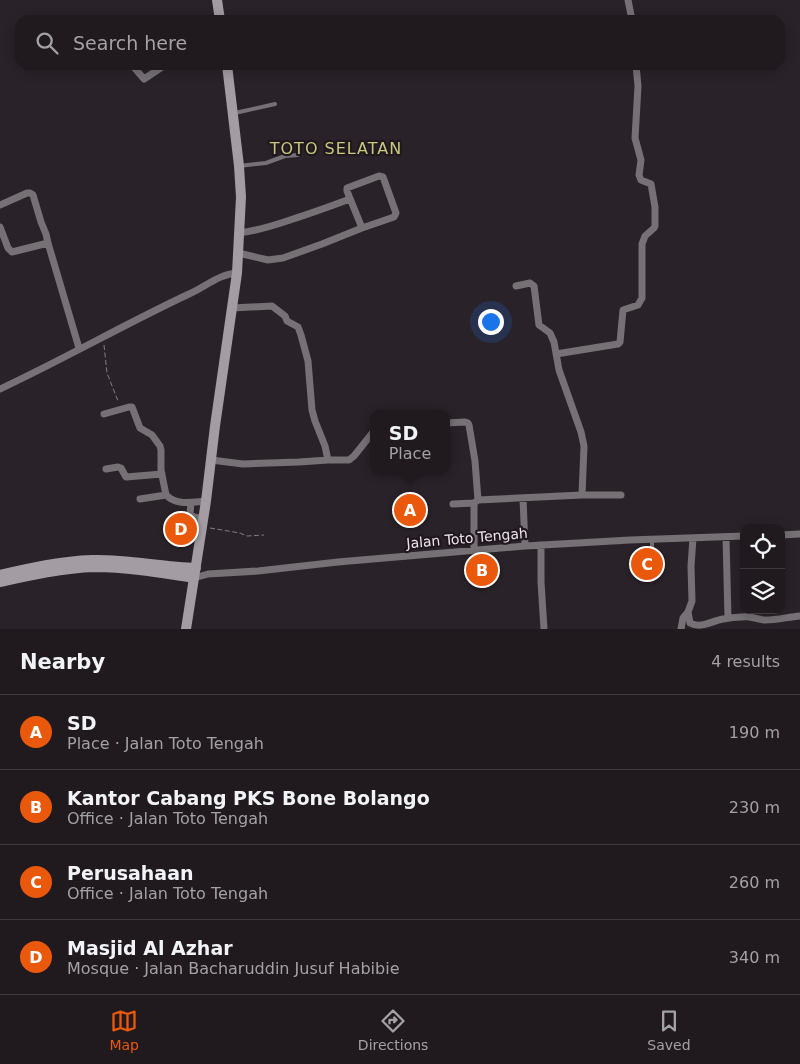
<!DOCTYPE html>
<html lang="en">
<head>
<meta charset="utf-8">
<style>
	body { margin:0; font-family:"DejaVu Sans",sans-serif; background:#282328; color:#f1f3f6 }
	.controls { position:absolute; right:15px; bottom:15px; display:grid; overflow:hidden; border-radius:10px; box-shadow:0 2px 12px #0003 }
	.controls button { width:45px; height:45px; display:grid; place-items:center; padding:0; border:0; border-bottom:1px solid #3d383d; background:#201a1f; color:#f1f3f6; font:25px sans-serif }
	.you { position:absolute; left:490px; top:321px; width:18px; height:18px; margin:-12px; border:4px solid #fff; border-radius:50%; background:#1a73e8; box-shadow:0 0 0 8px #1a73e833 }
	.badge { display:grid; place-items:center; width:32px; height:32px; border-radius:50%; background:#ea580c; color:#fff; font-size:16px; font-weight:700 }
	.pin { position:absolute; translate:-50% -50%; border:2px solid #fff; box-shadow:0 1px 5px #0006 }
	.popup { position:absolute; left:370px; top:410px; width:80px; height:65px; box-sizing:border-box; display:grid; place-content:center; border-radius:10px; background:#201a1f; filter:drop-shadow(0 1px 4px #0005); font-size:16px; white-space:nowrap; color:#a2a1a4 }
	.popup b { font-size:19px; color:#f1f3f6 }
	.popup::after { content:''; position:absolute; left:50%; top:100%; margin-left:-10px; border:10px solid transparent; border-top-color:#201a1f }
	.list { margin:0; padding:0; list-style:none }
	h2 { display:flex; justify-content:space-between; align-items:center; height:65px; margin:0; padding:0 20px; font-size:21px }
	h2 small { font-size:16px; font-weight:400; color:#a2a1a4 }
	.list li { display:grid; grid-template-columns:32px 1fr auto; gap:15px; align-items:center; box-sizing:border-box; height:75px; padding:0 20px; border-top:1px solid #3d383d }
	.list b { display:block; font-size:19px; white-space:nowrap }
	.list p { margin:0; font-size:16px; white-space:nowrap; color:#a2a1a4 }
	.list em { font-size:16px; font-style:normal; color:#a2a1a4 }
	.icon { flex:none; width:28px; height:28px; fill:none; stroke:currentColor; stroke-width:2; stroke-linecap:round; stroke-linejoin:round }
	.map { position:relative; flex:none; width:800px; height:629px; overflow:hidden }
	.search { position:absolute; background:#201a1f; box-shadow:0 2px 12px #0003; left:15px; right:15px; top:15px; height:55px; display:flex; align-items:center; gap:12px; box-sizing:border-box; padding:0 18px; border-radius:15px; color:#a2a1a4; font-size:19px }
	.sheet { height:365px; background:#201a1f }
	nav { display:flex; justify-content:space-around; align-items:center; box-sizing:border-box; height:70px; border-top:1px solid #3d383d; background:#201a1f; font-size:14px; color:#a2a1a4 }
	nav a { display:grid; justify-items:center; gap:2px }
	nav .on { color:#ea580c }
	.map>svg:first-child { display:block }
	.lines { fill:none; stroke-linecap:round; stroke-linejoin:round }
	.path { stroke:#837c82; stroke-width:1; stroke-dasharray:5 2.5; stroke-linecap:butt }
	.lane { stroke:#757175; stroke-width:4 }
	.street { stroke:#757175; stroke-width:7 }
	.secondary { stroke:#a39ca2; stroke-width:10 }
	.labels { text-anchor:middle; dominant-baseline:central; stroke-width:4.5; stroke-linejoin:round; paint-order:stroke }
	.street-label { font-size:14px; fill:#eae4e9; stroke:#21181f }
	.quarter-label { font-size:16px; letter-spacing:1px; fill:#c6c97c; stroke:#21181f }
</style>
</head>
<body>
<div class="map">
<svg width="800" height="629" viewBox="0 0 800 629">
	<rect width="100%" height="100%" fill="#2a2229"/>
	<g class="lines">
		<path class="path" d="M 104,345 L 107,373 L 118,401
			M 210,528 L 240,533 L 247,536 L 264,535"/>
		<path class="lane" d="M 235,113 L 275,104
			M 239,166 L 266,163 L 285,156 L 298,155
			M 652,539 L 652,548"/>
		<path class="street" d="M 628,0 L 632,20
			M 132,65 L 144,79 L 165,65
			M 0,205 L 27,193 L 30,193 L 33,195 L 41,222 L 46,234 L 48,243
			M 0,227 L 8,248 L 12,252 L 48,243 L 79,348
			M 239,233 C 258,231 275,225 293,219 C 312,213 331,206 350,199
			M 238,253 L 268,260 L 283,258 L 322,244 L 362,228 L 347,191 L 347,188 L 379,176 L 383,177 L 396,213 L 394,217 L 362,228
			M 516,286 L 530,283 L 534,286 L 539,325 L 550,333 L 554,342 L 559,370 L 581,432 L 584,446 L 582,495
			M 232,308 L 272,306 L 285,316 L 287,321 L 298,327 L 301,335 L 308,361 L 312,410 L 315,421 L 325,446 L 328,460
			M 556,354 L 618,344 L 620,342 L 623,310 L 638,305 L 642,298 L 642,244 L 645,236 L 654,228 L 655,226 L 655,207 L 651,184 L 641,180 L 639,175 L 641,160 L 635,138 L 638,86 L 636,65
			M 0,389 C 64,359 125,324 189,294 C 205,287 219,274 237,273
			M 104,414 L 129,407 L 132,407 L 140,428 L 152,435 L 160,446 L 161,450 L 161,470 L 166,495 C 177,506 192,502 206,501
			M 446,423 L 465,422 L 468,423 L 469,425 L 475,461 L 478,500
			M 211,460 L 243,464 L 299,462 L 328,460 L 349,460 L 354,456 L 374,431
			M 106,469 L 118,467 L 121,468 L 126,477 L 162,474
			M 523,498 L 525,546
			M 140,499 L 166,495
			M 191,503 L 190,514 L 194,517 L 203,519
			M 453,504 L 474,503
			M 781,535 L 800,534
			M 726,537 L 728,618
			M 541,545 L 541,582 L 544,629
			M 474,550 L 474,503 L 478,500 L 582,495 L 621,495
			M 194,578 L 208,574 L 258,571 L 338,562 L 525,546 L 630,540 L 744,536
			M 688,612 L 690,623 C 701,629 711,621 723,619 C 731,618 741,616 750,617 C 755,618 760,620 765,620 C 777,620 788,617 800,616
			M 681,629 L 683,618 L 688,612 L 692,601 L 691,566 L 693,538"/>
		<path class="secondary" d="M 217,0 L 220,20
			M 0,575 C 30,568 61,561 92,560 C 126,559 161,567 196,568
			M 0,582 C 31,575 63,568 95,567 C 128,567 162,573 194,578
			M 186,629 L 206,501 L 215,426 L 237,273 L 241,197 L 239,166 L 227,65"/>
	</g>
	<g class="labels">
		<g class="street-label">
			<text transform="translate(467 538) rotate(-5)">Jalan Toto Tengah</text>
		</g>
		<g class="quarter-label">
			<text x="336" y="148">TOTO SELATAN</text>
		</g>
	</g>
</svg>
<div class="controls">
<button><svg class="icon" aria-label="locate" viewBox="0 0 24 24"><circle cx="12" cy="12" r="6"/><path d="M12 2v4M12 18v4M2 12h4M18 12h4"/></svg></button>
<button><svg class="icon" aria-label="layers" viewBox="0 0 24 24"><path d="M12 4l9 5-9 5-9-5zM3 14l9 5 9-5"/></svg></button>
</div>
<div class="you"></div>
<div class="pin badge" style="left:410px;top:510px">A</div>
<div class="popup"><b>SD</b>Place</div>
<div class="pin badge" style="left:482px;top:570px">B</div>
<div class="pin badge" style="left:647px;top:564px">C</div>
<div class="pin badge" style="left:181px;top:529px">D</div>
<div class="search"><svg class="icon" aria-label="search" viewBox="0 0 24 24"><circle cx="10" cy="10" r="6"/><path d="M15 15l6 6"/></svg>Search here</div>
</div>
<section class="sheet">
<h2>Nearby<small>4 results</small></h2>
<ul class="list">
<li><span class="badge">A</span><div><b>SD</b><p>Place · Jalan Toto Tengah</p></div><em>190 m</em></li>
<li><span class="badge">B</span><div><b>Kantor Cabang PKS Bone Bolango</b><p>Office · Jalan Toto Tengah</p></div><em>230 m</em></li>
<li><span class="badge">C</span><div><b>Perusahaan</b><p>Office · Jalan Toto Tengah</p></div><em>260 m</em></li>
<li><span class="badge">D</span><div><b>Masjid Al Azhar</b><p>Mosque · Jalan Bacharuddin Jusuf Habibie</p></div><em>340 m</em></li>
</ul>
</section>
<nav>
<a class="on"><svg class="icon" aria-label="map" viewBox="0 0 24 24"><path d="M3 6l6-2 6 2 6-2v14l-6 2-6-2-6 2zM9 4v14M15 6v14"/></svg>Map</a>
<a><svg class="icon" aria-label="directions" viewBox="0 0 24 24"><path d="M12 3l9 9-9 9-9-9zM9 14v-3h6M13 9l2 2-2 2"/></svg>Directions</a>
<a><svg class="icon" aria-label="saved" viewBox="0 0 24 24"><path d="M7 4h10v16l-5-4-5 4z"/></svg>Saved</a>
</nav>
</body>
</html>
